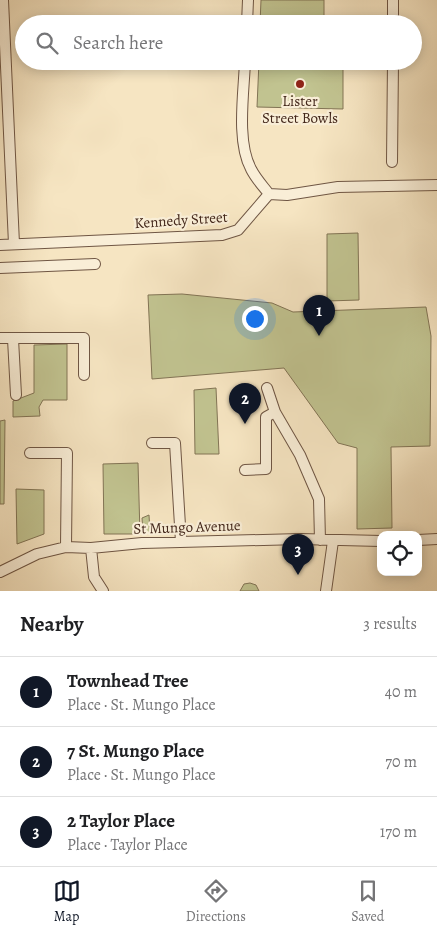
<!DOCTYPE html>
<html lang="en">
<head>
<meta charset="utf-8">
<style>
	body { margin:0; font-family:Alegreya,serif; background:#f6f6f6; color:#202124 }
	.controls { position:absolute; right:15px; bottom:15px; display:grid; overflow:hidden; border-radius:10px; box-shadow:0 2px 12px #0003 }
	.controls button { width:45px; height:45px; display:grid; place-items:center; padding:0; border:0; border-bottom:1px solid #e0e0e0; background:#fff; color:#202124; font:25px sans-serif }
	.you { position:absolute; left:254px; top:318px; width:18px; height:18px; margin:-12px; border:4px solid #fff; border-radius:50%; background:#1a73e8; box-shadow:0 0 0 8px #1a73e833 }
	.badge { display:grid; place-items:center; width:32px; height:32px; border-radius:50%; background:#111827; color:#fff; font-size:16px; font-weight:700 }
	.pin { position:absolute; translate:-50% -41px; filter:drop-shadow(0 1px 2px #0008) }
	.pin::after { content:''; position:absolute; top:26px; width:18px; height:15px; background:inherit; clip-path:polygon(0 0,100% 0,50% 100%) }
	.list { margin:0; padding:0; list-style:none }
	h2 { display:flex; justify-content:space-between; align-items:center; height:65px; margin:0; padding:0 20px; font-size:21px }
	h2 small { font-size:16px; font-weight:400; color:#757577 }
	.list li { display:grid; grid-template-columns:32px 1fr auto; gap:15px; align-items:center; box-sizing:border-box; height:70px; padding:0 20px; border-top:1px solid #e0e0e0 }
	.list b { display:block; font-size:19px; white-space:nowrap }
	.list p { margin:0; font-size:16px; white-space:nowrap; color:#757577 }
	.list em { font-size:16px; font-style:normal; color:#757577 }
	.icon { flex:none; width:28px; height:28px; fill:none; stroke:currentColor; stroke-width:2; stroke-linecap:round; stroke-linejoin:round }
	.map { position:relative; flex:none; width:437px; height:591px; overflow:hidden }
	.search { position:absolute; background:#fff; box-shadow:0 2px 12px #0003; left:15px; right:15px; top:15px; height:55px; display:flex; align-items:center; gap:12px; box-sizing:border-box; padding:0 18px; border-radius:28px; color:#757577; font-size:19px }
	.sheet { height:275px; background:#fff }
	nav { display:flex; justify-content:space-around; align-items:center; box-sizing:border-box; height:70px; border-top:1px solid #e0e0e0; background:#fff; font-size:14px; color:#757577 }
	nav a { display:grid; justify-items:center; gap:2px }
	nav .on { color:#111827 }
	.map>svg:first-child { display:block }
	.green { fill:#c1c390; stroke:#827455 }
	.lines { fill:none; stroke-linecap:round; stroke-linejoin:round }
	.minor-casing { stroke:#6f5644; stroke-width:12 }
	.minor { stroke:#f9eed7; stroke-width:10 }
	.poi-dot { fill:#8f2418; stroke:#f9eed7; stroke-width:2 }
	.labels { text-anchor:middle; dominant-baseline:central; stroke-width:4.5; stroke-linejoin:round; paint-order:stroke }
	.poi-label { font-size:15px; fill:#42261a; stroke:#f9eed7 }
	.street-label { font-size:15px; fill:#42261a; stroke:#f9eed7 }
</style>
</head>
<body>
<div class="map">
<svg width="437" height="591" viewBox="0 0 437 591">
	<rect width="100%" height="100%" fill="#f6e5c2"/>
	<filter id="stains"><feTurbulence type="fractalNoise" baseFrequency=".004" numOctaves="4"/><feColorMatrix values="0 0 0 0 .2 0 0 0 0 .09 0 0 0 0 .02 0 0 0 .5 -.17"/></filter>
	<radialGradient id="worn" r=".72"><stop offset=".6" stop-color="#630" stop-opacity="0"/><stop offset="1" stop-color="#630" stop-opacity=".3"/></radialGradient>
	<path class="green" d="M 261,0 L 324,0 L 324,24 L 260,24 Z
		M 259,61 L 343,61 L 343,109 L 257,107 Z
		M 358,233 L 359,300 L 327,301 L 327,234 Z
		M 182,294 L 272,303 L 293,312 L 426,307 L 431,336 L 430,446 L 391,447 L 392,528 L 357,529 L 357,448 L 338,443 L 284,368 L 152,379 L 148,295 Z
		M 67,344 L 67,400 L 43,400 L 39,407 L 40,416 L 13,417 L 13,401 L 34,393 L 34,345 Z
		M 216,388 L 219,454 L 195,454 L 194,390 Z
		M 5,420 L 4,504 L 0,504 L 0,421 Z
		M 138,463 L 140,534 L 104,534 L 103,464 Z
		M 16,489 L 44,490 L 44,534 L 17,544 Z
		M 149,515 L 150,532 L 143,534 L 142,518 Z
		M 250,583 L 256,585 L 259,591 L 240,591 L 244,584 Z"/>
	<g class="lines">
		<defs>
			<path id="minor" d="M 3,0 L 14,244
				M 247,24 L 248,0
				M 393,24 L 393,0
				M 245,61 C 244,92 236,141 251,169 C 256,179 263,186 269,194
				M 392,162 L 393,61
				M 0,245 L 222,235 L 238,230 L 269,194 L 287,195 L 338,187 L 437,185
				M 0,268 L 95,264
				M 0,338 L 84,338 L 84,375
				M 13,339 L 16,395
				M 267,388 L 275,412 L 300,455 L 319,499 L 320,540
				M 152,443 L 175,443 L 181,542
				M 30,453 L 67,453 L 66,547
				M 245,470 L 266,469 L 266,417 L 275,412
				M 418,540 L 437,539
				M 91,548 L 94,577 L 103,591
				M 0,572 L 37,554 L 66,547 L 91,548 L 142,543 L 300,539 L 381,541
				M 326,591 L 333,541"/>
		</defs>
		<use href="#minor" class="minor-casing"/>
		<use href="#minor" class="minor"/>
	</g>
	<circle class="poi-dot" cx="300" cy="84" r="5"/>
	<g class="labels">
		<g class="poi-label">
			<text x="300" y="101">Lister<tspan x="300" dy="17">Street Bowls</tspan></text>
		</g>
		<g class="street-label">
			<text transform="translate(181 220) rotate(-4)">Kennedy Street</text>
			<text transform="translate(187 527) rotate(-2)">St Mungo Avenue</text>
		</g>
	</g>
	<rect width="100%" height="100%" filter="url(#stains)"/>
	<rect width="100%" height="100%" fill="url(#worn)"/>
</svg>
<div class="controls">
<button><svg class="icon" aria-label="locate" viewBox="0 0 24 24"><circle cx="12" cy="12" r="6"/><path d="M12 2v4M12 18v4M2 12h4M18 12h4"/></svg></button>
</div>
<div class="you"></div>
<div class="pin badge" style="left:319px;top:336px">1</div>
<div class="pin badge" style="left:245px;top:424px">2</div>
<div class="pin badge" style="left:298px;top:575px">3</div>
<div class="search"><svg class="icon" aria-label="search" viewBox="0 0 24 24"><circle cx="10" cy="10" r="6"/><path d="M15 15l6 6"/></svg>Search here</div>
</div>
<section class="sheet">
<h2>Nearby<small>3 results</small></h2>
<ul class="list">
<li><span class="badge">1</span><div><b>Townhead Tree</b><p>Place · St. Mungo Place</p></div><em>40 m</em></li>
<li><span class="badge">2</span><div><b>7 St. Mungo Place</b><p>Place · St. Mungo Place</p></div><em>70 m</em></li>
<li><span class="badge">3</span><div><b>2 Taylor Place</b><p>Place · Taylor Place</p></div><em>170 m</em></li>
</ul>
</section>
<nav>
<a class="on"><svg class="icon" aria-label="map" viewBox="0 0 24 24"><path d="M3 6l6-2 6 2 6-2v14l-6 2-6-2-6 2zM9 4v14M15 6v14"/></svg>Map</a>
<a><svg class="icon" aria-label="directions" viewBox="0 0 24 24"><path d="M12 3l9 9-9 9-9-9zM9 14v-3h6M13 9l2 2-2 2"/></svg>Directions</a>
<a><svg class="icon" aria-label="saved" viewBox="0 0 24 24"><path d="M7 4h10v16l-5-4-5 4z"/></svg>Saved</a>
</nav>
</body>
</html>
